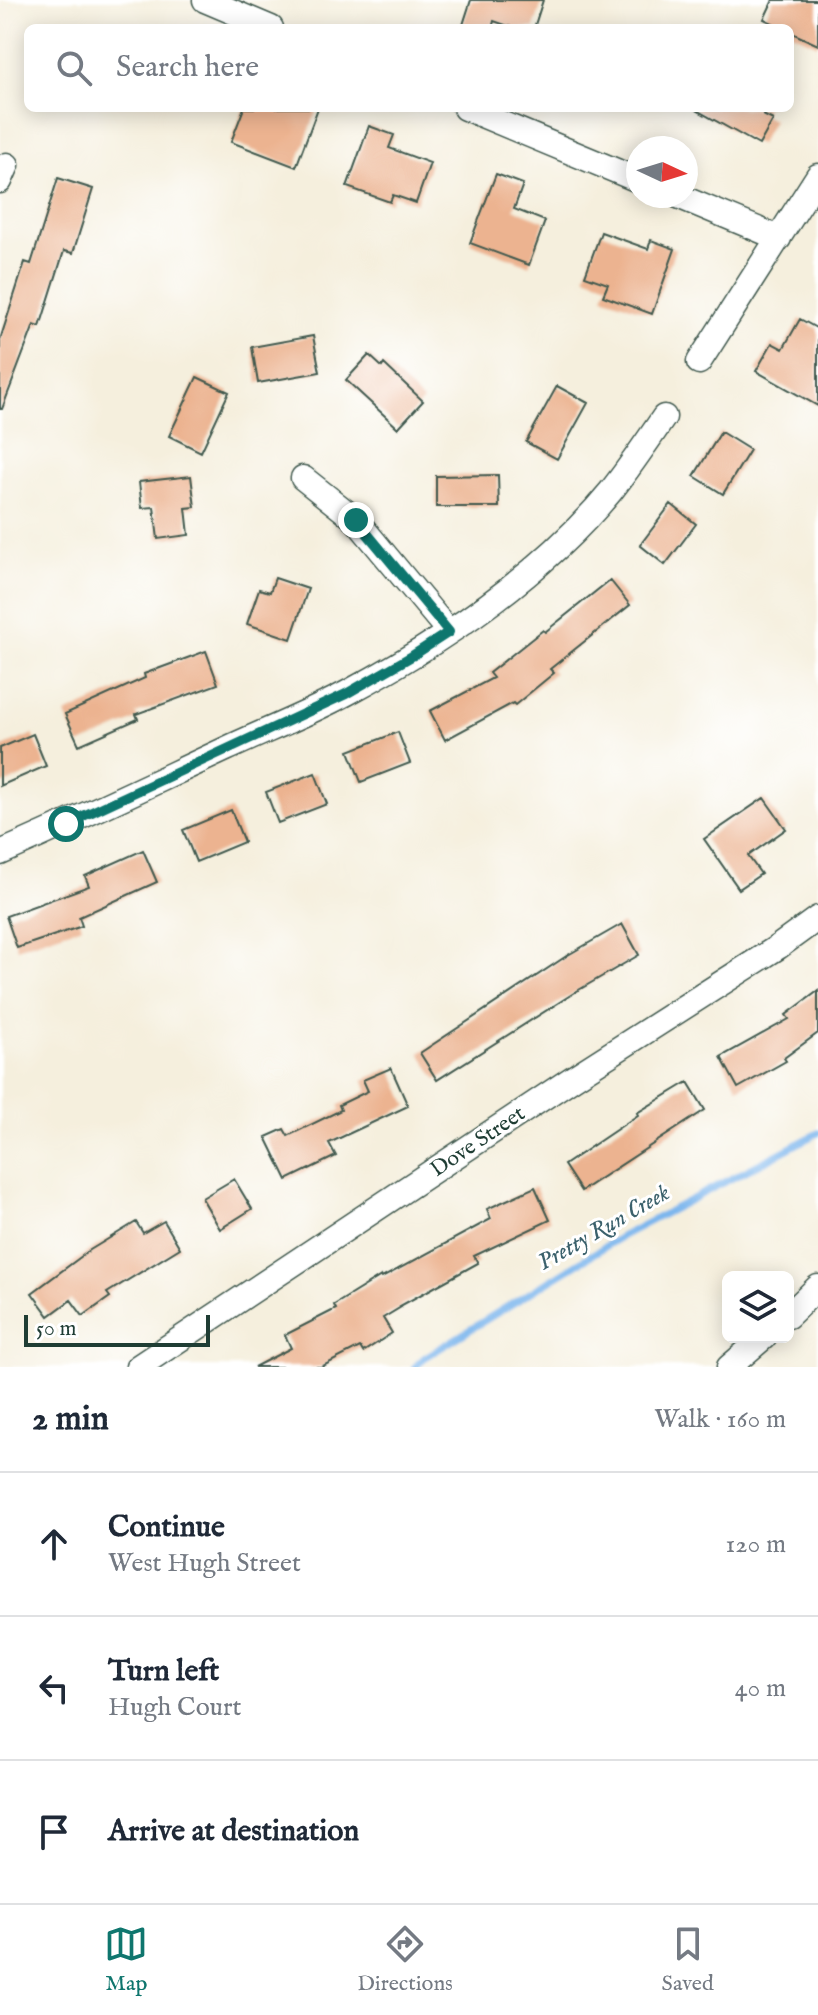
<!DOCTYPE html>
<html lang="en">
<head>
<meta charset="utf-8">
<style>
	body { margin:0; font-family:"IM FELL English",serif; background:#f2f2f3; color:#1f2937 }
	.controls { position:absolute; right:24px; bottom:24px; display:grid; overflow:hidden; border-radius:12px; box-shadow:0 4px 20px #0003 }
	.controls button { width:72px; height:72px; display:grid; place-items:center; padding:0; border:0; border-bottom:2px solid #e0e1e3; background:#fff; color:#1f2937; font:40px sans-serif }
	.compass { position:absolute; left:626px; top:136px; width:72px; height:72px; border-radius:50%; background:#fff; box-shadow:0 4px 20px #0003; rotate:94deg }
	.scale { position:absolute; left:24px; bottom:20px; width:186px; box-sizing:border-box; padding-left:8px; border:4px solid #1f3d34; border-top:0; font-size:22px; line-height:28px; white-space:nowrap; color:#1f3d34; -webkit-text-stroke:6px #fff; paint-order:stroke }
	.stop { position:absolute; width:24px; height:24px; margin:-18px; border:6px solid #0f766e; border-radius:50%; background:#fff }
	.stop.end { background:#0f766e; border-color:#fff; box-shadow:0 2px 8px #0008 }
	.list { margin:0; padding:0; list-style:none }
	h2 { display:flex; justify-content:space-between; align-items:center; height:104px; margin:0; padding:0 32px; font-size:34px }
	h2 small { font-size:26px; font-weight:400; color:#747a83 }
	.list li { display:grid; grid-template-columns:52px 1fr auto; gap:24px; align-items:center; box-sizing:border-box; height:144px; padding:0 32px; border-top:2px solid #e0e1e3 }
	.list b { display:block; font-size:30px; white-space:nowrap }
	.list p { margin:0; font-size:26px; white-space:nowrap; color:#747a83 }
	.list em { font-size:26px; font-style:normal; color:#747a83 }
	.icon { flex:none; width:44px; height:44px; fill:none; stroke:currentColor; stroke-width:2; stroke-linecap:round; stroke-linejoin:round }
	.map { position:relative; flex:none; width:818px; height:1367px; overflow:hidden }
	.search { position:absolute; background:#fff; box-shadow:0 4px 20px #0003; left:24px; right:24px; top:24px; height:88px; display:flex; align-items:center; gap:20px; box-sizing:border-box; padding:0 28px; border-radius:12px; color:#747a83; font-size:30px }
	.sheet { height:536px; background:#fff }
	nav { display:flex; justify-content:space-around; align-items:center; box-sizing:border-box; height:112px; border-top:2px solid #e0e1e3; background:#fff; font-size:22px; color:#747a83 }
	nav a { display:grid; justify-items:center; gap:4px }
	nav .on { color:#0f766e }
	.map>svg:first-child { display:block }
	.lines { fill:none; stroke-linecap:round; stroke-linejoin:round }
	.stream { stroke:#7cb6ed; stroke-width:7 }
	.building { fill:#ecb390 }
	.minor-casing { stroke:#3f584d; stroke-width:27 }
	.minor { stroke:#fff; stroke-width:24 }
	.route { stroke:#0f766e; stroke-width:10 }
	.labels { text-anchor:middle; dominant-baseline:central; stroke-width:6; stroke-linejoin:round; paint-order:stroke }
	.street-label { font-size:22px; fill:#1f3d34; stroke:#fff }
	.water-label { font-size:24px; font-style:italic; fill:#3b616c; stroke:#fff }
</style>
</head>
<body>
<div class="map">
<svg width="818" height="1367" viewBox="0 0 818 1367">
	<rect width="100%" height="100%" fill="#fff"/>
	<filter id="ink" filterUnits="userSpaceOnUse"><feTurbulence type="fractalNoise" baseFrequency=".0125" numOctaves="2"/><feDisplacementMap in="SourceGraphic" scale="16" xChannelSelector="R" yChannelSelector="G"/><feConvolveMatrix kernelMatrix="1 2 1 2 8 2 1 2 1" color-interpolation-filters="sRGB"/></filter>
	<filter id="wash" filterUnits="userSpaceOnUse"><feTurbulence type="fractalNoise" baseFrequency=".006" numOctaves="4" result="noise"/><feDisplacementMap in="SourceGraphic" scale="32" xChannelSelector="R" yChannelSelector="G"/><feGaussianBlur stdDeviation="1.8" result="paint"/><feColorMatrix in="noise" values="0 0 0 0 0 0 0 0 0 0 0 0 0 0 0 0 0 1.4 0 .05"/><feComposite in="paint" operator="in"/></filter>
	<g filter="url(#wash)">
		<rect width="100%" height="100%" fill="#f5efdd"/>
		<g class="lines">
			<path class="stream" d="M 415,1367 L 424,1358 L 622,1236 L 818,1133"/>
		</g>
		<g id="blocks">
			<path class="building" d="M 471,0 L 543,0 L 534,28 L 514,28 L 494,21 L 492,28 L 462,28 Z
				M 773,0 L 818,0 L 818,45 L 790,32 L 790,28 L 783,28 L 764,19 Z
				M 244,108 L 318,108 L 296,167 L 231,142 Z
				M 693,108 L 766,108 L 763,115 L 773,120 L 759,145 Z
				M 369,126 L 394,135 L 389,148 L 430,163 L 416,203 L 393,195 L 390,202 L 347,187 Z
				M 496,174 L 523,184 L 514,209 L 545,221 L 529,265 L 470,243 Z
				M 58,178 L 93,189 L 73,253 L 64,251 L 40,327 L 34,325 L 2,409 L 0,409 L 0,340 L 25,262 L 31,264 Z
				M 601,232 L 648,249 L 651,240 L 675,249 L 652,314 L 603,296 L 608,284 L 585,276 Z
				M 800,319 L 818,329 L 818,406 L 756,371 L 772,343 L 783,349 Z
				M 313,336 L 320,372 L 258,383 L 252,347 Z
				M 369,355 L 382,367 L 384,364 L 423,401 L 398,428 L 346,380 Z
				M 197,377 L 229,392 L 201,452 L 169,436 Z
				M 557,386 L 588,403 L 557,459 L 526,442 Z
				M 721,432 L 750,450 L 723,494 L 694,476 Z
				M 498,475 L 499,507 L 436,507 L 436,476 Z
				M 191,476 L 195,507 L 186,508 L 189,535 L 158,539 L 154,507 L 142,508 L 139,482 Z
				M 671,504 L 696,524 L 665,565 L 640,545 Z
				M 275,578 L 308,589 L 291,639 L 247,624 L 259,589 L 270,592 Z
				M 610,580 L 630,605 L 550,669 L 554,673 L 515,705 L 513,703 L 445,740 L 430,711 L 493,678 L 489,673 L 543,630 L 545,632 Z
				M 206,651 L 218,684 L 136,714 L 138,719 L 79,745 L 65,714 L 145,678 L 144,674 Z
				M 398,732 L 410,763 L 361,782 L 349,751 Z
				M 33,734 L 46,766 L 0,786 L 0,748 Z
				M 315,773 L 327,804 L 278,823 L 266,792 Z
				M 764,798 L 786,829 L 748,856 L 761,874 L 739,889 L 704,839 Z
				M 231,810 L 244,842 L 196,862 L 183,830 Z
				M 143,850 L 157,882 L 79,917 L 82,926 L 17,948 L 6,916 L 89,886 L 85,876 Z
				M 622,924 L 639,955 L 577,991 L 437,1080 L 420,1053 L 568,955 Z
				M 818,991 L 818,1033 L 784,1058 L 786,1061 L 738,1088 L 721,1057 L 789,1019 L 786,1015 Z
				M 391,1068 L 408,1106 L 329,1143 L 336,1156 L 287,1180 L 266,1137 L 284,1129 L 288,1136 L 341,1110 L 339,1105 L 368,1091 L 363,1080 Z
				M 688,1082 L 705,1110 L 581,1191 L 564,1165 L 638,1115 L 637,1113 Z
				M 234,1179 L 252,1209 L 220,1229 L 202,1198 Z
				M 535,1187 L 550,1220 L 474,1256 L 478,1263 L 400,1306 L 401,1307 L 383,1318 L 392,1333 L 363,1352 L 360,1347 L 321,1367 L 254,1367 L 291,1348 L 285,1335 L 336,1309 L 334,1305 L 381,1276 L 382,1278 L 491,1219 L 487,1209 Z
				M 164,1221 L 180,1248 L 107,1293 L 110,1297 L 83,1316 L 71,1300 L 49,1316 L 32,1293 L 90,1250 L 136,1222 L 143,1233 Z"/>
		</g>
	</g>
	<g filter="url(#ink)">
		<use href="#blocks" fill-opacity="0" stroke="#3f584d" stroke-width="2"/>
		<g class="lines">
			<defs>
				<path id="minor" d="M 205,0 L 271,28
					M 465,108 L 638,180
					M 0,181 L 7,165
					M 678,196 L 779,238
					M 699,362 L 818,176
					M 303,478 L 356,520 L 449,632
					M 0,853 C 76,820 151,784 226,749 C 267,730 308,714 347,693 C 442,642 542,575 611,491 C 630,467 647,442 664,417
					M 788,1316 L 818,1287
					M 138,1367 L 573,1078 L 778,947 L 818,918
					M 729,1367 L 764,1337"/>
			</defs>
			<use href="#minor" class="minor-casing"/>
			<use href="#minor" class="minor"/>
		</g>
	</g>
	<g class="lines" filter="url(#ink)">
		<path class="route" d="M 66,824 L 346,694 L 412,656 L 449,632 L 356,520"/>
	</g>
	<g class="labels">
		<g class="street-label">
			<text transform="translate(478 1142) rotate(-34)">Dove Street</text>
		</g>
		<g class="water-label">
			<text transform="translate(604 1228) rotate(-30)">Pretty Run Creek</text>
		</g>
	</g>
</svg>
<div class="controls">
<button><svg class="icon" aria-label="layers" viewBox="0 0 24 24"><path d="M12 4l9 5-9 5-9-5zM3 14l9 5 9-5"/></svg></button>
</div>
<svg class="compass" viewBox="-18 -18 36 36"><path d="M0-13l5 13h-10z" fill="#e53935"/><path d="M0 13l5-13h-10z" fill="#747a83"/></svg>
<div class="scale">50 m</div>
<div class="stop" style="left:66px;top:824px"></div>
<div class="stop end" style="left:356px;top:520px"></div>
<div class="search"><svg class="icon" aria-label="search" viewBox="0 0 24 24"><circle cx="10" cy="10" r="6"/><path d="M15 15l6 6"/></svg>Search here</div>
</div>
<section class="sheet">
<h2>2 min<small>Walk · 160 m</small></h2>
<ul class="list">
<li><svg class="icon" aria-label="ahead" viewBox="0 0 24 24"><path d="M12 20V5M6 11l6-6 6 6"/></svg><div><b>Continue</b><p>West Hugh Street</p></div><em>120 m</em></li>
<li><svg class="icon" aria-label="left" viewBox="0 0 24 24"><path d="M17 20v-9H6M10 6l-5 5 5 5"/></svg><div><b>Turn left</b><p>Hugh Court</p></div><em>40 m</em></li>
<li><svg class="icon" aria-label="arrive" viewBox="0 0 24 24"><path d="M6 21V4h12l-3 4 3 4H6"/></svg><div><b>Arrive at destination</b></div></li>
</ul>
</section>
<nav>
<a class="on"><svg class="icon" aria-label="map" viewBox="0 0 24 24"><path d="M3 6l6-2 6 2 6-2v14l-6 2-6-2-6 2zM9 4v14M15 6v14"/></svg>Map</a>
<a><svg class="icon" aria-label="directions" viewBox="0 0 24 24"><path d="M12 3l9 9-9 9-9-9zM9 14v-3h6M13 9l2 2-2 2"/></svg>Directions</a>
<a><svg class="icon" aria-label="saved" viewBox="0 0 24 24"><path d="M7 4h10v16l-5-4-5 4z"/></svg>Saved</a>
</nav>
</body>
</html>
